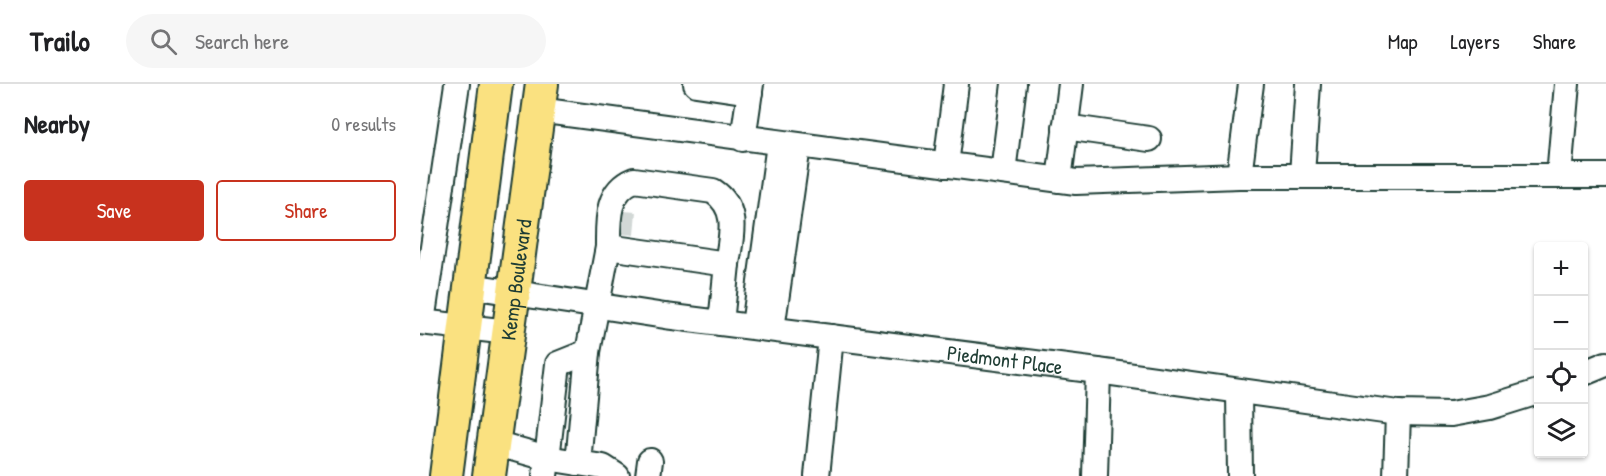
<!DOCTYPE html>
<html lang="en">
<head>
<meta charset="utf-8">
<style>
	body { margin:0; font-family:"Patrick Hand",sans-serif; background:#f6f6f6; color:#202124 }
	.controls { position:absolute; right:18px; bottom:18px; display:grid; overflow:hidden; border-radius:6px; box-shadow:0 2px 4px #0004 }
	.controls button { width:54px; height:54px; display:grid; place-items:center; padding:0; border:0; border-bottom:2px solid #e0e0e0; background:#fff; color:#202124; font:30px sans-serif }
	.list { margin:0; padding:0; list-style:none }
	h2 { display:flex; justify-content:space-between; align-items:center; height:78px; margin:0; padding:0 24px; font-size:26px }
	h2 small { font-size:20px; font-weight:400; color:#757577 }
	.actions { display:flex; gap:12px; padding:18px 24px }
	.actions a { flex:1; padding:14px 0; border:2px solid #c8321e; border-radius:6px; text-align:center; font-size:21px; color:#c8321e }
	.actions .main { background:#c8321e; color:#fff }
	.icon { flex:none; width:33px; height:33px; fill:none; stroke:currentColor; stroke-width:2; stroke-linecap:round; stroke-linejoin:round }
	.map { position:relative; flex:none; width:1186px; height:392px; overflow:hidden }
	header { display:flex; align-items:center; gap:36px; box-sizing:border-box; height:84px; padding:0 30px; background:#fff; border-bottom:2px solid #e0e0e0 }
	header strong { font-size:28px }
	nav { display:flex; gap:33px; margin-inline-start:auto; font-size:21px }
	.search { width:420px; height:54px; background:#f6f6f6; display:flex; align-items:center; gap:15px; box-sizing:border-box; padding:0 21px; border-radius:33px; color:#757577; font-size:22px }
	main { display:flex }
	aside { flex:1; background:#fff }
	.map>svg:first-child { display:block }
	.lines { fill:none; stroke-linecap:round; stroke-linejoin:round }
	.minor-tunnel { stroke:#d2d8d6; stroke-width:24; stroke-dasharray:24 12; stroke-linecap:butt }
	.minor-casing { stroke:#1f3d34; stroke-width:28 }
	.major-casing { stroke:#1f3d34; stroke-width:36 }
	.minor { stroke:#fff; stroke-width:24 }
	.major { stroke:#fae180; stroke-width:32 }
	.labels { text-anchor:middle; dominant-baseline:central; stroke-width:4.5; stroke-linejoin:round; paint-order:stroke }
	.street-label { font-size:21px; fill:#1f3d34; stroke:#fff }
</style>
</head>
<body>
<header>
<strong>Trailo</strong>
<div class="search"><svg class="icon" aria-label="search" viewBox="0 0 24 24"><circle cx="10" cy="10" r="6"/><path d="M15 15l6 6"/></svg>Search here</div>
<nav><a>Map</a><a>Layers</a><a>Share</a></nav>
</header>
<main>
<aside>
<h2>Nearby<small>0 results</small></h2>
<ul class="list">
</ul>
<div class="actions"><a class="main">Save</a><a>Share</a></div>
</aside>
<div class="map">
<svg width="1186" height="392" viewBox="0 0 1186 392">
	<rect width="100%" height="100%" fill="#fff"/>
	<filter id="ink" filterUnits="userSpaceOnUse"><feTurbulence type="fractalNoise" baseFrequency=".0167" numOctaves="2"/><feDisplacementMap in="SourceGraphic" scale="12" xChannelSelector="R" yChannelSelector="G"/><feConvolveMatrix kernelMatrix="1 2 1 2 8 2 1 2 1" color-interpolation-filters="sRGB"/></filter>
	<g filter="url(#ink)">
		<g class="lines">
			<path class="minor-tunnel" d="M 202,150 L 204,127"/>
			<defs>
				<g id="minor">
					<path d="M 276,0 L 330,8"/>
					<path d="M 118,26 L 656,98 L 819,92 L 1186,92"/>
					<path d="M 645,43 L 729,55"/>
					<path d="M 323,55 L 331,0"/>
					<path d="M 526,81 L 536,0"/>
					<path d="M 583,88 L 594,0"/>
					<path d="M 882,91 L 888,0"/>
					<path d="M 819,92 L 831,0"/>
					<path d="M 1139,92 L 1147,0"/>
					<path d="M 639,96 L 651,0"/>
					<path d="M 188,163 C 188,137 186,107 214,96 L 293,107 C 320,125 311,152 307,180"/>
					<path id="s1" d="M 50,202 L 245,232 L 678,287 L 978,329 L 1031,330 L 1070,323 L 1118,308"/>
					<path d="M 0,238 L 89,248"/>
					<path d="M 2,238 L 37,0"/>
					<path d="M 334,242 L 359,60"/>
					<path d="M 352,245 L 378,62"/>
					<path d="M 1164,289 L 1186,280"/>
					<path d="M 819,308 L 820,392"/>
					<path d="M 74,359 L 127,374 L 183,383 L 197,392"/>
					<path d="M 158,379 L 168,268 L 188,163 L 307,180 L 301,239"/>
					<path d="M 125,392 L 138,280 L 168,268"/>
					<path d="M 228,392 L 230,377"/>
					<path d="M 397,392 L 411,253"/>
					<path d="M 675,392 L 678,287"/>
					<path d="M 976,392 L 978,329"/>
				</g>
				<g id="major">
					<path d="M 26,392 L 76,0"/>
					<path id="s2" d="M 69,392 L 122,0"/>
				</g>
			</defs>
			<use href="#minor" class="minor-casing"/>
			<use href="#major" class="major-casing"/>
			<use href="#minor" class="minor"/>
			<use href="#major" class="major"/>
		</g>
	</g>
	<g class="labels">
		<g class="street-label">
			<text stroke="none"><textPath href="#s2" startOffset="198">Kemp Boulevard</textPath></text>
			<text stroke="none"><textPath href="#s1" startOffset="540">Piedmont Place</textPath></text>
		</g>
	</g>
</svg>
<div class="controls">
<button>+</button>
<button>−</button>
<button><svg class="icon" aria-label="locate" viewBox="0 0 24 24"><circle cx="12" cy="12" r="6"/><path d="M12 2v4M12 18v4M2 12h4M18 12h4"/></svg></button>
<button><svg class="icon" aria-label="layers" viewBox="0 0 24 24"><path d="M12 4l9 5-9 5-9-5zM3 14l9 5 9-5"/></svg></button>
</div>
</div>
</main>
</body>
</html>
